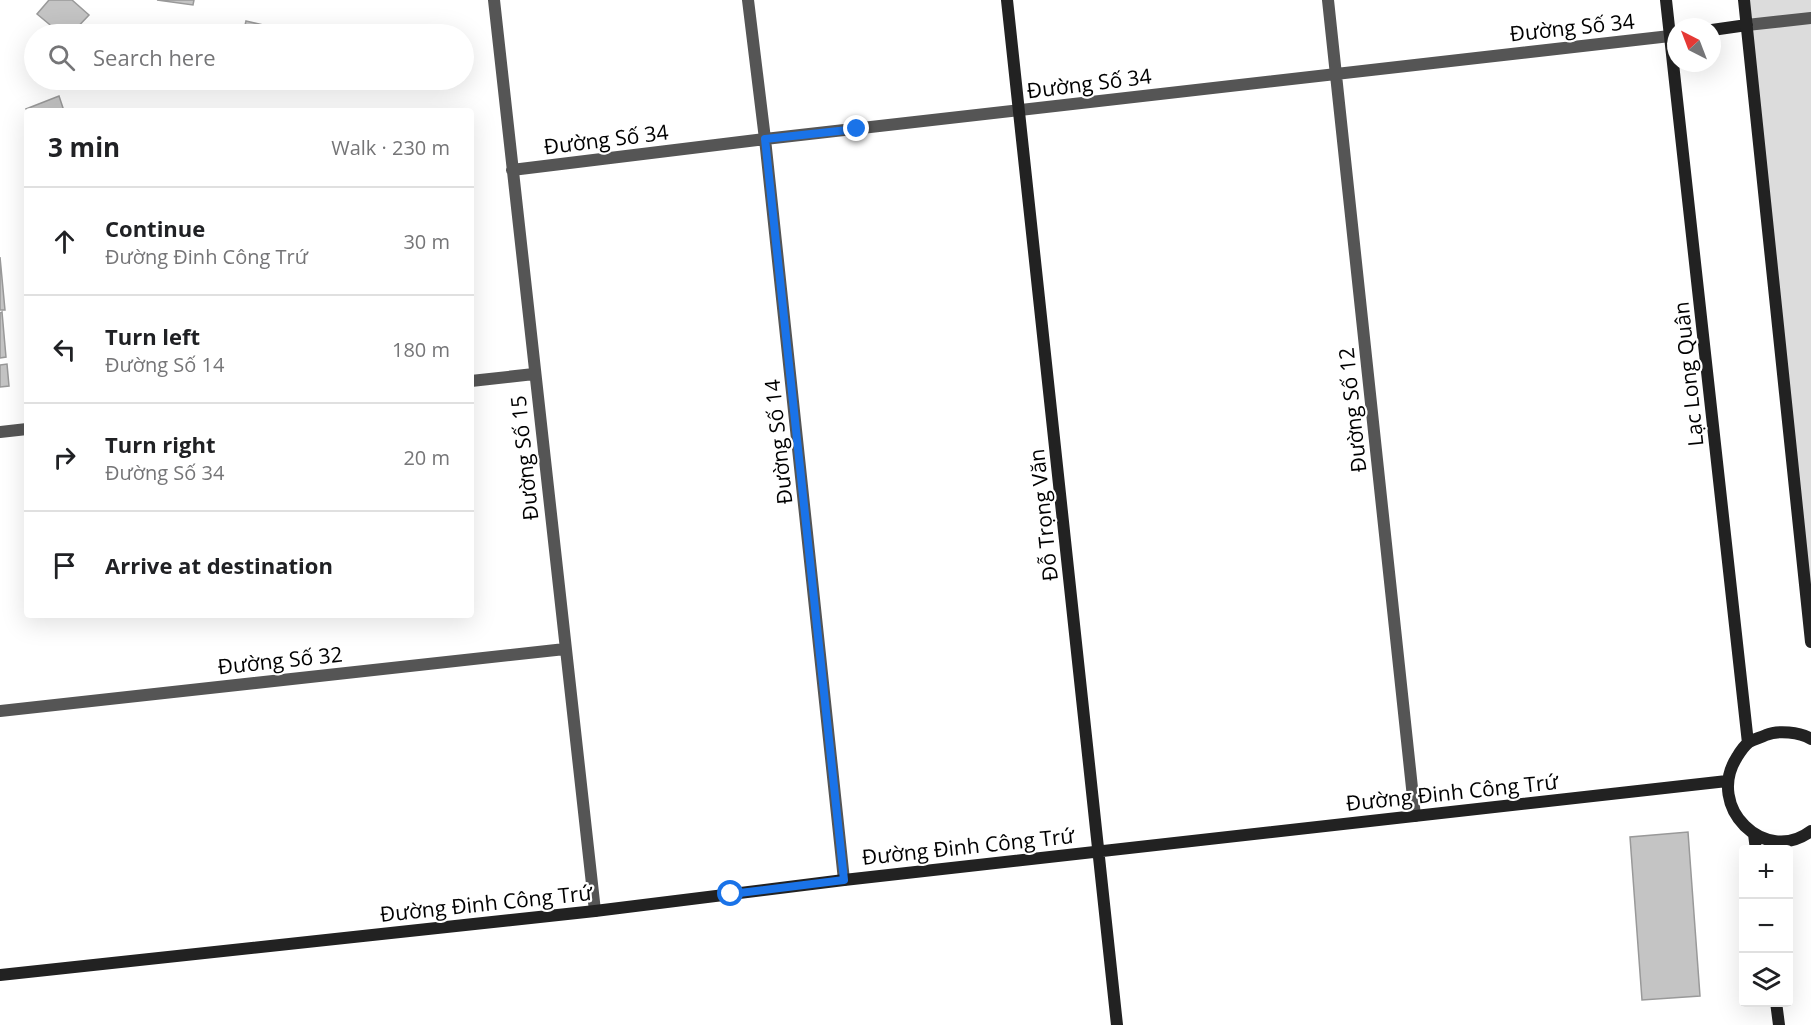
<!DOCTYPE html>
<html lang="en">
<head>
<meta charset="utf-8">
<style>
	body { margin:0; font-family:"Open Sans",sans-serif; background:#f6f6f6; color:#202124 }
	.controls { position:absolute; right:18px; bottom:18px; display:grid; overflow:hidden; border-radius:6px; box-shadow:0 6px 24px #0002 }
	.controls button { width:54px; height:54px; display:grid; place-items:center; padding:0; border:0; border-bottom:2px solid #e0e0e0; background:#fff; color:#202124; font:30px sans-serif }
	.compass { position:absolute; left:1667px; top:18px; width:54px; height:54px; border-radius:50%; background:#fff; box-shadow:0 6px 24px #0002; rotate:318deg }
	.stop { position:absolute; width:18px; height:18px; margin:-14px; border:4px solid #1a73e8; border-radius:50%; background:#fff }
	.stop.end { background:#1a73e8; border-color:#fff; box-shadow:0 2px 6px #0008 }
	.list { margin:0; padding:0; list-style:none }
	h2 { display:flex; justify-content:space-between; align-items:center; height:78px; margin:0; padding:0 24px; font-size:26px }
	h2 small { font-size:20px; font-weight:400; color:#757577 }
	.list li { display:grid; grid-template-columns:39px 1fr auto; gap:18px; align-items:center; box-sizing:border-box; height:108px; padding:0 24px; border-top:2px solid #e0e0e0 }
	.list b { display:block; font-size:22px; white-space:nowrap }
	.list p { margin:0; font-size:20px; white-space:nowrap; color:#757577 }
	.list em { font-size:20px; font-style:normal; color:#757577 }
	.icon { flex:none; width:33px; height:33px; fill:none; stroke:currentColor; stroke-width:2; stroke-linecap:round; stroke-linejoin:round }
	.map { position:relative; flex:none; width:1811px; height:1025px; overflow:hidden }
	.search { position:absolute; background:#fff; box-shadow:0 6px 24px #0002; left:24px; top:24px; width:450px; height:66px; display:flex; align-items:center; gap:15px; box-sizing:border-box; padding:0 21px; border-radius:33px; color:#757577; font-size:22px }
	.panel { position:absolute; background:#fff; box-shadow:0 6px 24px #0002; left:24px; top:108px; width:450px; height:510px; border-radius:6px }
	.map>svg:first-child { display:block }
	.green { fill:#dcdcdc }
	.building { fill:#c4c4c4; stroke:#999; stroke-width:1.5 }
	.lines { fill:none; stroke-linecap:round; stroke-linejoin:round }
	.street { stroke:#555; stroke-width:12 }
	.secondary { stroke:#222; stroke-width:12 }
	.route { stroke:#1a73e8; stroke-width:8 }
	.labels { text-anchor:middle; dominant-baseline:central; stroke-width:4.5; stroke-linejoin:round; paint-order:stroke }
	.street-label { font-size:21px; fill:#000; stroke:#fff }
</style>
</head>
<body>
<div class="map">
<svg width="1811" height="1025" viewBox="0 0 1811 1025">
	<rect width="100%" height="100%" fill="#fff"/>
	<path class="green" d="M 1744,0 L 1811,0 L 1811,642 Z"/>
	<path class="building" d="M 49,0 L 72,0 L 89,15 L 71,34 L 61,34 L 37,14 Z
		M 157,0 L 194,0 L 193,5 Z
		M 246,21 L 284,30 L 283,34 L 243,34 Z
		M 59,96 L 64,111 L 27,111 L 26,109 Z
		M 0,257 L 5,310 L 0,310 Z
		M 2,312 L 6,357 L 0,358 L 0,313 Z
		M 7,364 L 9,386 L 0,387 L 0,365 Z
		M 1688,832 L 1700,996 L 1642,1000 L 1630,837 Z"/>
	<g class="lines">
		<path class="street" d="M 494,0 L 595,911
			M 748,0 L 765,139 L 844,880
			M 1328,0 L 1415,816
			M 1747,25 L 1811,18
			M 512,170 L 765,139 L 1670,36
			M 471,381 L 534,374
			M 0,432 L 27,429
			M 0,711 L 565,649"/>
		<path class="secondary" d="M 1007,0 L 1117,1025
			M 1666,0 L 1748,743
			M 1744,0 L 1811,642
			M 1712,30 L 1747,25
			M 1811,739 C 1800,732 1778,730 1766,735 C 1760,738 1754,739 1749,742 C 1744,746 1740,752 1737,757 C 1705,807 1765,866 1811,831
			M 1754,834 L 1756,850
			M 0,975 L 595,911 L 844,880 L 1727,781
			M 1776,1002 L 1779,1025"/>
	</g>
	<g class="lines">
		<path class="route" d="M 731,894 L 844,880 L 765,139 L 857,129"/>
	</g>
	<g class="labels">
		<g class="street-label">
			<text transform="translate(1572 27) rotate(-6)">Đường Số 34</text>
			<text transform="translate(1089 83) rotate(-7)">Đường Số 34</text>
			<text transform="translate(606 139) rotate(-7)">Đường Số 34</text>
			<text transform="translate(1688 374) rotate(-96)">Lạc Long Quân</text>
			<text transform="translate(1352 410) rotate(-96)">Đường Số 12</text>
			<text transform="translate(778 442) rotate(-96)">Đường Số 14</text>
			<text transform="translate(524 458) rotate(-96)">Đường Số 15</text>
			<text transform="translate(1043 515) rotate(-96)">Đỗ Trọng Văn</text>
			<text transform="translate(280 660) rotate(-6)">Đường Số 32</text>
			<text transform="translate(1452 792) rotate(-6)">Đường Đinh Công Trứ</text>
			<text transform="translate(968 846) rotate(-6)">Đường Đinh Công Trứ</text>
			<text transform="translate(486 903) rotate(-6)">Đường Đinh Công Trứ</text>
		</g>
	</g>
</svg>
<div class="controls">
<button>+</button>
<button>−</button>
<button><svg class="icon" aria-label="layers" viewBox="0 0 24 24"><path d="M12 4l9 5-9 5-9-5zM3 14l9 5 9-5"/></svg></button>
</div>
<svg class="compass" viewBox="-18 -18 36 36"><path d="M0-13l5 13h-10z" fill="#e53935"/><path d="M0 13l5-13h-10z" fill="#757577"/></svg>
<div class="stop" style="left:731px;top:894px"></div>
<div class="stop end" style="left:857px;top:129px"></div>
<div class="search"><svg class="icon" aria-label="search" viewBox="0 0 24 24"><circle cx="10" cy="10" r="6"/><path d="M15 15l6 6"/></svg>Search here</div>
<section class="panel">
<h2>3 min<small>Walk · 230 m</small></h2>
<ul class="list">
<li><svg class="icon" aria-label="ahead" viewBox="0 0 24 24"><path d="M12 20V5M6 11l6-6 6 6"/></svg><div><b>Continue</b><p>Đường Đinh Công Trứ</p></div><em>30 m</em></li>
<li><svg class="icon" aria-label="left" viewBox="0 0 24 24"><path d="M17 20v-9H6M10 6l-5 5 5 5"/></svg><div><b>Turn left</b><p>Đường Số 14</p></div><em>180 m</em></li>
<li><svg class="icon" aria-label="right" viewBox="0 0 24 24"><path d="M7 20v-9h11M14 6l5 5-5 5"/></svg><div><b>Turn right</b><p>Đường Số 34</p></div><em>20 m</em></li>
<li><svg class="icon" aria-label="arrive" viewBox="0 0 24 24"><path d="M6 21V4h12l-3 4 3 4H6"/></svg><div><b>Arrive at destination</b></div></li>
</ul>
</section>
</div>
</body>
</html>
